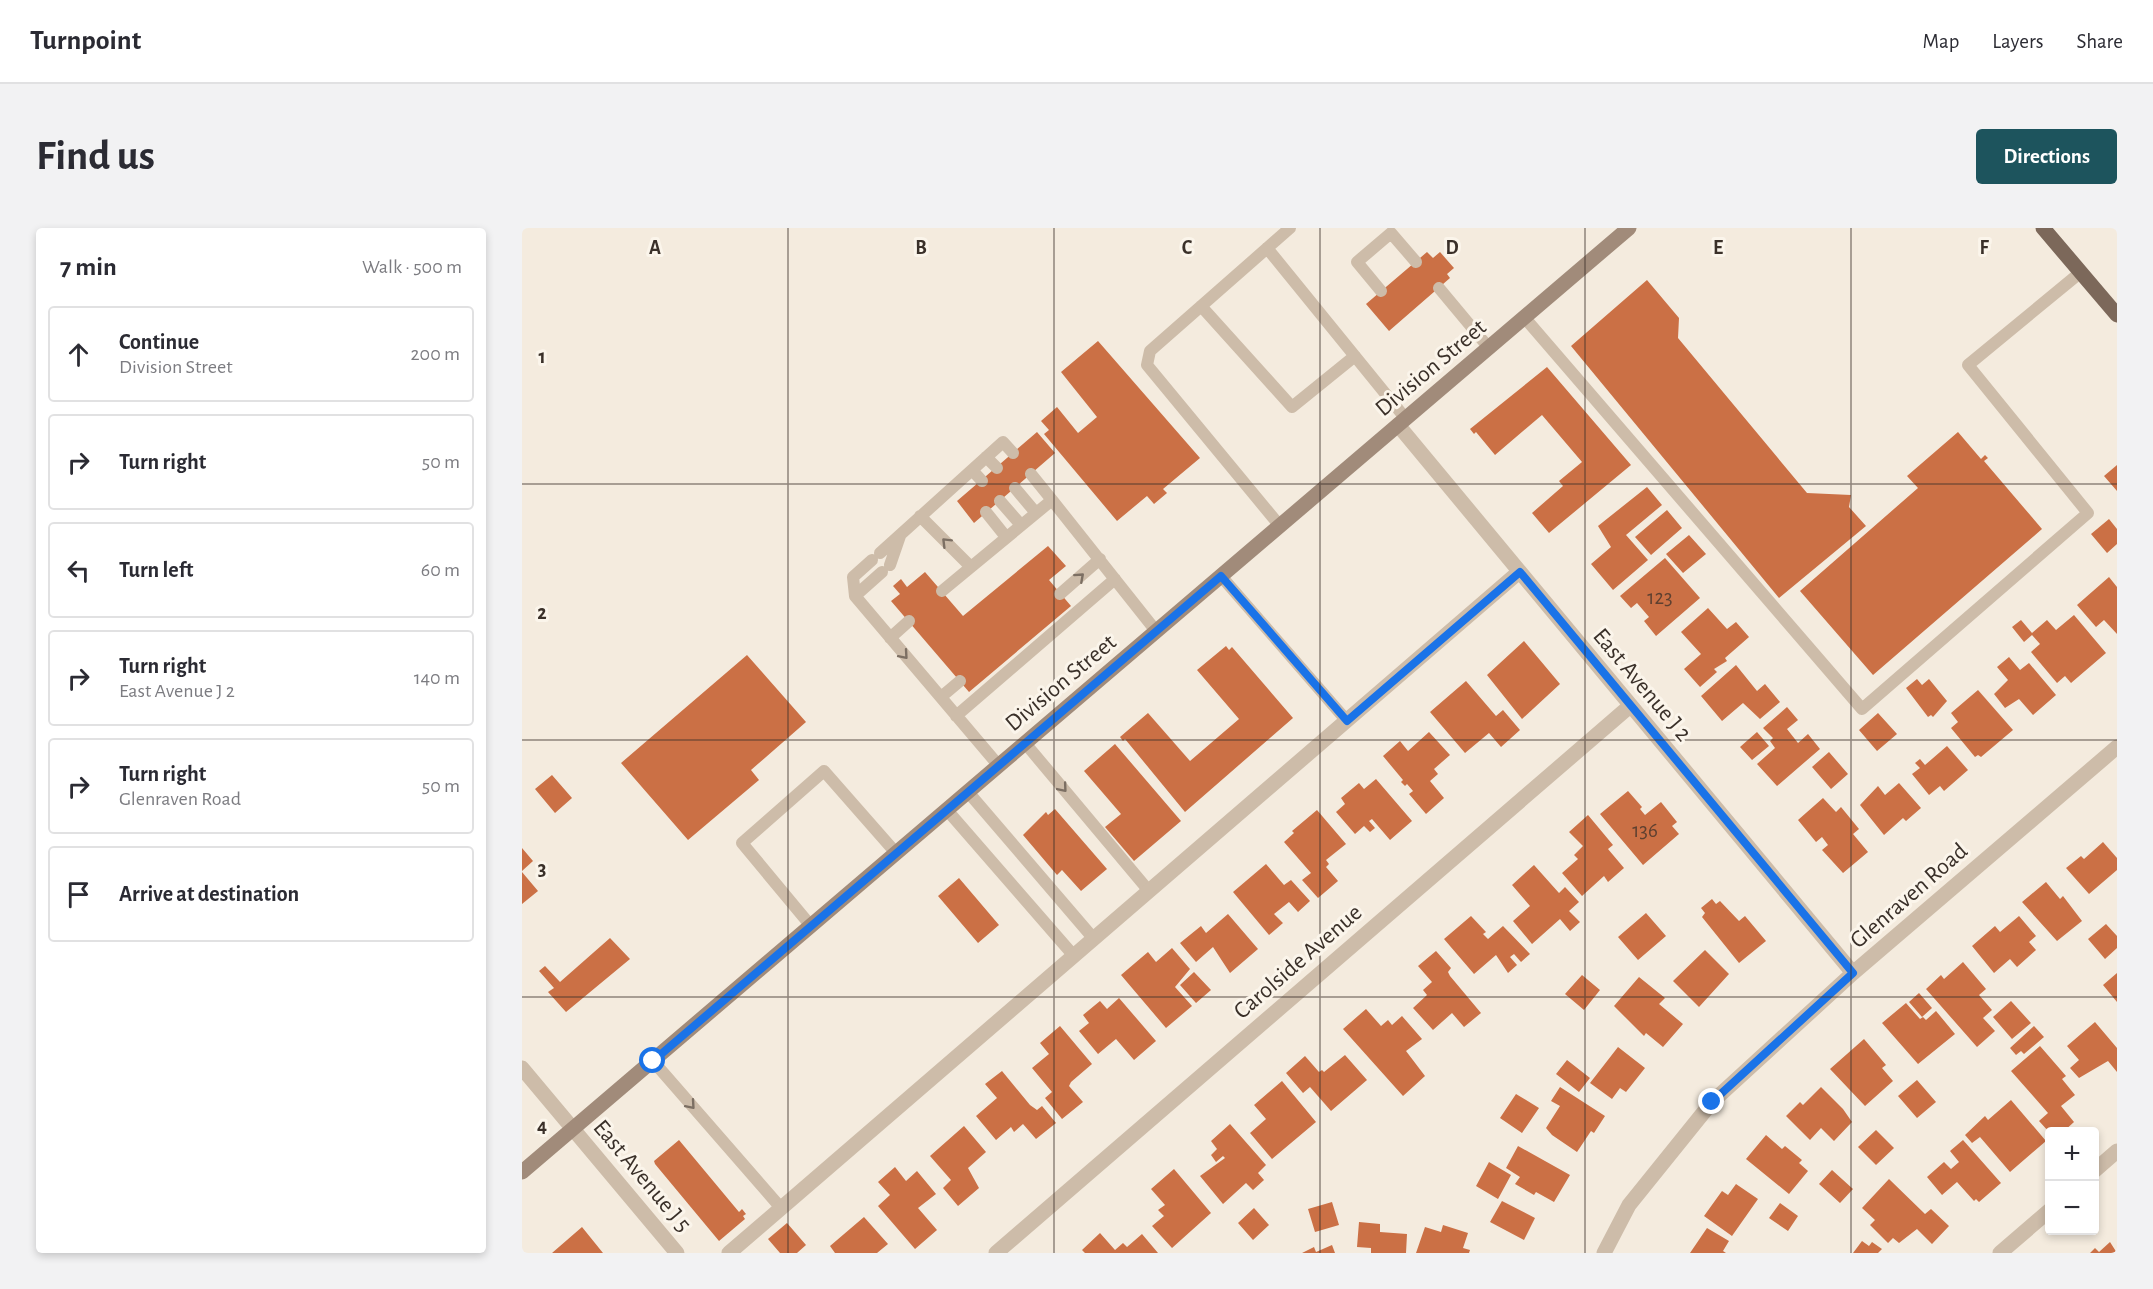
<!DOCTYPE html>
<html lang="en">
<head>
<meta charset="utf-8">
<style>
	body { margin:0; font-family:"Alegreya Sans",sans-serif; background:#f2f2f3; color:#2b2b33 }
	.controls { position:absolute; right:18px; bottom:18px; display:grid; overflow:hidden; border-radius:6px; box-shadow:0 3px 9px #0003 }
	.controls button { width:54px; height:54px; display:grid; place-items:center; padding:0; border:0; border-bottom:2px solid #e1e1e2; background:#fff; color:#2b2b33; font:30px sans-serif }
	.stop { position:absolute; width:18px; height:18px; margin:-14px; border:4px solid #1a73e8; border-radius:50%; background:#fff }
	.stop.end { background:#1a73e8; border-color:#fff; box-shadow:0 2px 6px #0008 }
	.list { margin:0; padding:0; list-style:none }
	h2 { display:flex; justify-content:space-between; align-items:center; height:78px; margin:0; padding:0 24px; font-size:26px }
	h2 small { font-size:20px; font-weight:400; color:#7c7c81 }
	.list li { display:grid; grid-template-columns:39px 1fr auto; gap:18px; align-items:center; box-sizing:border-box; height:96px; margin:0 12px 12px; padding:0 12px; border:2px solid #e1e1e2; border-radius:6px }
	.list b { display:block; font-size:22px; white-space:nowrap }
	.list p { margin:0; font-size:20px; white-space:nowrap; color:#7c7c81 }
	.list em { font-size:20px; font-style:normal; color:#7c7c81 }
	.icon { flex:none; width:33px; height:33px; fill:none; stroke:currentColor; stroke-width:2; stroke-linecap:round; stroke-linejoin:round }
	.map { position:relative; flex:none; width:1595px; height:1025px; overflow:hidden; border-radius:6px }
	header { display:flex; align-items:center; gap:36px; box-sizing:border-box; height:84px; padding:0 30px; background:#fff; border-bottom:2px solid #e1e1e2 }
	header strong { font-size:28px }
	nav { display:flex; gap:33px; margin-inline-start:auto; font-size:21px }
	.intro { display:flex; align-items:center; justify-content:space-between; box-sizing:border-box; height:144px; padding:0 36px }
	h1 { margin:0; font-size:42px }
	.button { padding:15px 27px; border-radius:6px; background:#1d545d; color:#fff; font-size:21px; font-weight:700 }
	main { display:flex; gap:36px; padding:0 36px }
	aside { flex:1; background:#fff; border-radius:6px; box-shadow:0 3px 9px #0003 }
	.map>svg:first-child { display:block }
	.building { fill:#cb7045 }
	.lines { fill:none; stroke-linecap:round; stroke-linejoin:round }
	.lane { stroke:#cdbca9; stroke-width:12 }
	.street { stroke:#cdbca9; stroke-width:15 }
	.secondary { stroke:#a18b7a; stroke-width:15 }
	.primary { stroke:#7c685a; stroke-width:15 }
	.oneway { stroke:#7c6f63 }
	.route { stroke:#1a73e8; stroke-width:8 }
	.grid { fill:none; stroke:#3a3029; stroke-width:1.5; stroke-opacity:0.55 }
	.labels { text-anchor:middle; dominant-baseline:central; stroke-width:6; stroke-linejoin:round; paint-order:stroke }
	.number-label { font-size:21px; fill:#5e4030 }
	.street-label { font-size:24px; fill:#3a3029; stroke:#fbf5eb }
	.grid-label { font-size:20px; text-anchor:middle; font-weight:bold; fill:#3a3029; stroke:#fbf5eb; stroke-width:6; stroke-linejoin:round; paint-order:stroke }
</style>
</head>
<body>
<header>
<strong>Turnpoint</strong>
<nav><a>Map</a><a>Layers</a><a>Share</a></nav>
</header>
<div class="intro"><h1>Find us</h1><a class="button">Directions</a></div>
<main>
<aside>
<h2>7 min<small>Walk · 500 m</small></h2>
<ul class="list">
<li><svg class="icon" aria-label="ahead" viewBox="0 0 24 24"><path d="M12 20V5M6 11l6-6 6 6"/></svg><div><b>Continue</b><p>Division Street</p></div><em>200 m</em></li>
<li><svg class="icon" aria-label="right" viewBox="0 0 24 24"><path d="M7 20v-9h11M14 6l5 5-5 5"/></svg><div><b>Turn right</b></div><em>50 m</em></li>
<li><svg class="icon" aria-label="left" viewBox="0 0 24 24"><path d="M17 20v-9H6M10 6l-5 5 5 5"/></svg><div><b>Turn left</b></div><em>60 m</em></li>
<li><svg class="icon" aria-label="right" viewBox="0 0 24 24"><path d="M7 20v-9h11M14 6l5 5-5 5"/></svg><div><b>Turn right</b><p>East Avenue J 2</p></div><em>140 m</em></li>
<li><svg class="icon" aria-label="right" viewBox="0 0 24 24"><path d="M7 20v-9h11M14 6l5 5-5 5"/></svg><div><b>Turn right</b><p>Glenraven Road</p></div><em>50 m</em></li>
<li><svg class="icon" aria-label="arrive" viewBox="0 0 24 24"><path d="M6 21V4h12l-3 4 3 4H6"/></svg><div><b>Arrive at destination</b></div></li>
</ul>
</aside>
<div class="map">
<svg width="1595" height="1025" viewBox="0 0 1595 1025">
	<rect width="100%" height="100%" fill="#f4ebde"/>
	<path class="building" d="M 905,24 L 911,30 L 918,24 L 932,40 L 925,46 L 928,50 L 867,103 L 844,76 Z
		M 1125,52 L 1157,90 L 1156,110 L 1285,265 L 1329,267 L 1327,279 L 1344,298 L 1257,370 L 1049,118 Z
		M 576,113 L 678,230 L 641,261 L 645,265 L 632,276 L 625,268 L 595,293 L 522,206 L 527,202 L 519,193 L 535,179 L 556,205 L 575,189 L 539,144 Z
		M 1025,139 L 1109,237 L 1027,305 L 1010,285 L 1041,258 L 1037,253 L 1060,234 L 1020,187 L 973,227 L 954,204 L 952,206 L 948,201 Z
		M 515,204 L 533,225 L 452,295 L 435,273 Z
		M 1436,204 L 1459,231 L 1463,227 L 1466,230 L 1462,233 L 1520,301 L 1351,447 L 1278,363 L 1396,260 L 1385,248 Z
		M 1595,237 L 1595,263 L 1582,248 Z
		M 1125,259 L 1140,277 L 1104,307 L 1126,332 L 1091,362 L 1069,336 L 1089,319 L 1076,298 Z
		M 1145,282 L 1160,300 L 1129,327 L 1113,309 Z
		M 1587,291 L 1595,301 L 1595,316 L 1585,325 L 1569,306 Z
		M 1167,307 L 1184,326 L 1161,345 L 1144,326 Z
		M 526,318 L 544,338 L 527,352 L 549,378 L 447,464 L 369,373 L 378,366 L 371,358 L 379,351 L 385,359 L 403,344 L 441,388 Z
		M 1143,330 L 1178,370 L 1134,408 L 1122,393 L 1127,389 L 1115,375 L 1109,380 L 1098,368 Z
		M 1587,349 L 1595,359 L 1595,406 L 1582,392 L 1574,399 L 1555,377 Z
		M 1186,380 L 1205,401 L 1214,394 L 1227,409 L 1203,430 L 1205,433 L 1192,441 L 1195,444 L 1178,459 L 1162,441 L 1179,426 L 1159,404 Z
		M 1552,387 L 1584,425 L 1549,455 L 1543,448 L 1535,455 L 1509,424 L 1518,416 L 1510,407 L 1502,414 L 1490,399 L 1499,392 L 1510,405 L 1525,392 L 1534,402 Z
		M 1002,413 L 1038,456 L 1000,491 L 965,447 Z
		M 704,418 L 707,422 L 710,419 L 771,490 L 663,584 L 603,511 L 601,513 L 598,509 L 626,485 L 668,533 L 717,491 L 675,442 Z
		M 225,427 L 284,494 L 229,542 L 237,552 L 166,612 L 99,535 Z
		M 1487,429 L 1498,442 L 1507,435 L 1534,467 L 1511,487 L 1497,471 L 1483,480 L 1472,466 L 1486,452 L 1475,439 Z
		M 1214,437 L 1235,463 L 1243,456 L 1258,474 L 1238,491 L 1221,475 L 1200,493 L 1179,468 Z
		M 1395,451 L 1400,457 L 1407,451 L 1425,473 L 1411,489 L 1409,487 L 1406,489 L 1384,460 Z
		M 944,453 L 974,488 L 981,482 L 998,502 L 979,519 L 967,505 L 943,525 L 908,484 Z
		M 1456,462 L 1491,502 L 1459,529 L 1456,527 L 1453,529 L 1429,500 L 1436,494 L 1429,485 Z
		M 1265,479 L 1276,492 L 1265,501 L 1276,515 L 1286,506 L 1298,521 L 1255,558 L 1235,536 L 1253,520 L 1248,513 L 1251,510 L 1241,500 Z
		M 1356,485 L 1375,506 L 1355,523 L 1337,502 Z
		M 907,504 L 928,527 L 912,541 L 916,546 L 908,553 L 922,570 L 904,586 L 887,566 L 891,563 L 885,556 L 883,558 L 879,554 L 881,552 L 861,528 L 878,513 L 886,523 Z
		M 1235,504 L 1247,518 L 1230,532 L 1218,519 Z
		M 593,516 L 659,593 L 612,633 L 583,599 L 599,586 L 562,543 Z
		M 1425,518 L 1446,542 L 1422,563 L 1418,558 L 1407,567 L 1390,546 L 1398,540 L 1393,535 L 1398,531 L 1403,537 Z
		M 1307,524 L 1326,546 L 1309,561 L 1290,539 Z
		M 30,547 L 50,570 L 33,585 L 13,561 Z
		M 854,551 L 890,593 L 868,612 L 850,591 L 847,593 L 853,600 L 848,604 L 842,598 L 833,606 L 814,584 L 823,576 L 819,570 L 837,555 L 842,561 Z
		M 1377,555 L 1399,580 L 1384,593 L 1381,590 L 1362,607 L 1338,577 L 1356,558 L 1363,567 Z
		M 1106,563 L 1120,579 L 1118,581 L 1123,587 L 1139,574 L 1155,594 L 1150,598 L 1157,606 L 1121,637 L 1078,586 Z
		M 1301,570 L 1314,584 L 1319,579 L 1337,601 L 1331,606 L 1346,624 L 1321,645 L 1300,622 L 1306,617 L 1300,609 L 1294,614 L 1276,592 Z
		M 533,581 L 585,641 L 559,663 L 540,642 L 535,647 L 501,607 L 524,584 L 526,587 Z
		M 795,582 L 824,616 L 804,632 L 807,636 L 804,639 L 816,653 L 796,670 L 780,652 L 789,645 L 762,614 L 772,605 L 770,603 Z
		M 1066,587 L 1091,617 L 1086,621 L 1102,640 L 1086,654 L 1082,648 L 1060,668 L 1040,645 L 1056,631 L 1052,627 L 1061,618 L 1047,604 Z
		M 1581,614 L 1595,630 L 1595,642 L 1567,666 L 1544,640 L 1559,628 L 1562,631 Z
		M 0,620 L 11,633 L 0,643 Z
		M 744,636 L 762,657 L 769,652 L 788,673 L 776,684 L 767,674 L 752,686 L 761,695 L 747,707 L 711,664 Z
		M 1012,637 L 1037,665 L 1043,659 L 1057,674 L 1047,683 L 1058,694 L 1048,703 L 1038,691 L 1010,716 L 991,693 L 1008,678 L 990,657 Z
		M 0,644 L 16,663 L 0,676 Z
		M 437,650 L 477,697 L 456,715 L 416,668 Z
		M 1524,654 L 1538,671 L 1541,668 L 1560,693 L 1535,713 L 1500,674 Z
		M 1190,671 L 1194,676 L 1198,673 L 1217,693 L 1223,688 L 1244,713 L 1217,735 L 1180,689 L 1183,685 L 1179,680 Z
		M 1124,685 L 1144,708 L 1116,732 L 1096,709 Z
		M 706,686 L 736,721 L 708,745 L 691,719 L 674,734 L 658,715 L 679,698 L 684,705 Z
		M 949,688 L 964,704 L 961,706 L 966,711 L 981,698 L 1008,726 L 999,734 L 992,726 L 988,729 L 995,737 L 986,745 L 974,727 L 952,746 L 922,711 Z
		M 1497,688 L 1514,708 L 1507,714 L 1514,722 L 1495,739 L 1488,731 L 1472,745 L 1450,718 L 1473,698 L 1478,704 Z
		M 1584,696 L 1595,708 L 1595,720 L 1583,731 L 1566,711 Z
		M 88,710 L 108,731 L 44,784 L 26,764 L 32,760 L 17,743 L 23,738 L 38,754 Z
		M 650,720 L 668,741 L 653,759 L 670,778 L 644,800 L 599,747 L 626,724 L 634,734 Z
		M 1183,722 L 1207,746 L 1177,779 L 1151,753 Z
		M 914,723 L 929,740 L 926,744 L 928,748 L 959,785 L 942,799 L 930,785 L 911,802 L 891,780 L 905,767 L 901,762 L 910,754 L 896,738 Z
		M 1441,734 L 1464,761 L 1457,767 L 1470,782 L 1461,790 L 1473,803 L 1455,819 L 1404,761 L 1419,747 L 1422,751 Z
		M 672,744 L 689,762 L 674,775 L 658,757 Z
		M 1595,745 L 1595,774 L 1581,757 Z
		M 1060,747 L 1078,762 L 1062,782 L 1043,766 Z
		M 1117,749 L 1143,770 L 1137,776 L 1161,796 L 1141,819 L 1124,805 L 1122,808 L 1092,778 Z
		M 1397,765 L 1410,780 L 1400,789 L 1387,774 Z
		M 597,770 L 634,813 L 612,832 L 594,811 L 576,826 L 557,803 L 567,795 L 561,787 L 578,773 L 585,781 Z
		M 1489,773 L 1509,795 L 1490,811 L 1471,789 Z
		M 1384,775 L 1398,791 L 1401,789 L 1404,792 L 1414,783 L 1433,806 L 1396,836 L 1360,795 Z
		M 844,781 L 859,798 L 866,792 L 870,797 L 880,788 L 900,811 L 884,823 L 903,848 L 881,868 L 821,801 Z
		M 1573,794 L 1595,820 L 1595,844 L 1586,833 L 1557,850 L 1548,840 L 1557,832 L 1545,818 Z
		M 538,798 L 570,836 L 549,854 L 547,858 L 561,874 L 540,891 L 523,870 L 530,864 L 510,840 L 527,826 L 518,815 Z
		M 1512,798 L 1522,809 L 1502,826 L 1499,823 L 1494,827 L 1488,820 Z
		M 1342,811 L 1364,837 L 1360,840 L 1371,853 L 1343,878 L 1308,841 Z
		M 1518,818 L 1544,848 L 1540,851 L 1553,867 L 1539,878 L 1552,894 L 1541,904 L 1527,904 L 1517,893 L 1526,885 L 1489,843 Z
		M 1096,819 L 1123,840 L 1104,864 L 1098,860 L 1090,871 L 1068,855 Z
		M 823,827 L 845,852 L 809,883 L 788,859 L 781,865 L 764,845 L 783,828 L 797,844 L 800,842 L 802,844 Z
		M 1045,832 L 1068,850 L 1057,864 L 1034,846 Z
		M 480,843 L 508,877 L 515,882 L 520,878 L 534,895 L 514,911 L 501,896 L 492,904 L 489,899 L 474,912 L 454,888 L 475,870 L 463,856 Z
		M 1395,852 L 1414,874 L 1395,890 L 1376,868 Z
		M 760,853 L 794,894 L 750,931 L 728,905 L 744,891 L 732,877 Z
		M 1038,859 L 1083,888 L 1072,905 L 1069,903 L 1055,924 L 1030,907 L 1024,900 L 1038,878 L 1029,873 Z
		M 1299,859 L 1321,881 L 1330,894 L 1312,913 L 1299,900 L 1288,912 L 1264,888 L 1278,874 L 1281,877 Z
		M 994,866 L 1017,880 L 1000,905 L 978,890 Z
		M 1489,872 L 1524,913 L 1488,944 L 1458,909 L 1450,915 L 1443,907 L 1463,888 L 1466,892 Z
		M 708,896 L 744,937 L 736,945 L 742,952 L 731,962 L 724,955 L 701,976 L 678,948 L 703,930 L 701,928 L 694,934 L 689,927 L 695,921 L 689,913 Z
		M 442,898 L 464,924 L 446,940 L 457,960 L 436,978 L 421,960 L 429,952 L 408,928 Z
		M 1354,902 L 1372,920 L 1354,937 L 1336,919 Z
		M 1244,907 L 1260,921 L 1263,918 L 1280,932 L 1277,935 L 1286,943 L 1267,966 L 1224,931 Z
		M 157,912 L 217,984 L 220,981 L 224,986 L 221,988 L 223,991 L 197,1013 L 133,936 L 132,933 Z
		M 1441,912 L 1479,955 L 1457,974 L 1454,971 L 1452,973 L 1435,954 L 1420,967 L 1405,949 L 1422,934 L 1429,941 L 1437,934 L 1428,923 Z
		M 996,918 L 1048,947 L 1032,974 L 1014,964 L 1012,967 L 993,956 L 998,949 L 984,940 Z
		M 967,934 L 989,947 L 976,971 L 954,958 Z
		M 373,939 L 384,953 L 395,943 L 414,966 L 396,980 L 415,1002 L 393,1021 L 356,978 L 368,967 L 356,954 Z
		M 652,941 L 689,985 L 650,1020 L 630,998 L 642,988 L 636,982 L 643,977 L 629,961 Z
		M 1310,942 L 1331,961 L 1318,975 L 1297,956 Z
		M 1367,951 L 1403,986 L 1409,981 L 1427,998 L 1410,1016 L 1395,1001 L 1377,1015 L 1371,1010 L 1366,1015 L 1348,997 L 1353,992 L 1340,980 Z
		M 1214,956 L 1236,971 L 1210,1008 L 1182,988 L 1200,963 L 1206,967 Z
		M 980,973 L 1013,990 L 1002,1012 L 968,994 Z
		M 810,974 L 817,997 L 793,1004 L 786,981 Z
		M 1258,975 L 1276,988 L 1266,1003 L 1247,990 Z
		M 732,980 L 747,997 L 731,1012 L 716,995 Z
		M 342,989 L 366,1016 L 355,1025 L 313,1025 L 308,1018 Z
		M 837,994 L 858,996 L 858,1004 L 885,1006 L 884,1025 L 849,1025 L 849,1020 L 835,1019 Z
		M 265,995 L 284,1017 L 275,1025 L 258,1025 L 246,1011 Z
		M 921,997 L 946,1005 L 941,1020 L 948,1022 L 947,1025 L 894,1025 L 903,999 L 919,1004 Z
		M 60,999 L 81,1025 L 30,1025 Z
		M 1185,1000 L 1207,1013 L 1201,1023 L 1204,1025 L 1168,1025 Z
		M 578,1005 L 593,1022 L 601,1015 L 605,1019 L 620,1006 L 636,1025 L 563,1025 L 560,1022 Z
		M 1340,1013 L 1347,1018 L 1350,1014 L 1360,1021 L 1356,1025 L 1331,1025 Z
		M 1588,1014 L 1595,1025 L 1568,1025 L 1573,1020 L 1577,1024 Z
		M 810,1017 L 813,1025 L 780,1025 L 792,1019 L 794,1024 Z"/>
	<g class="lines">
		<path class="lane" d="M 745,20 L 884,191
			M 917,60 L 967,120
			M 859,63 L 835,34 L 869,5 L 894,34
			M 679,78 L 770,179 L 833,128
			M 1002,89 L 1340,481 L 1566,285 L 1446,137 L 1559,44
			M 464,229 L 475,240
			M 450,242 L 460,253
			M 509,246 L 530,272
			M 493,260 L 514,285
			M 478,273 L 499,297
			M 464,284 L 484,309
			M 398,288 L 449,339
			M 758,298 L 625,137 L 628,123 L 768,0
			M 358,325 L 481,214 L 491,225
			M 350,332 L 331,349 L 333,368 L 477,538
			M 368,337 L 378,308
			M 699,348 L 825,493
			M 420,363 L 530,272 L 634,403
			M 538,366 L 578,331
			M 333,368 L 360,344
			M 368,410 L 387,393
			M 419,469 L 438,453
			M 434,488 L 593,351
			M 503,515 L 627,663
			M 446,564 L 572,711
			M 425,582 L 552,728
			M 289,698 L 220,615 L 302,543 L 374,625
			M 131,833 L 259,980"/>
		<path class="street" d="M 876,197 L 1331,745
			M 0,840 L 155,1025
			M 1572,943 L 1595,923
			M 207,1025 L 997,344
			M 474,1025 L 1108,478
			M 1082,1025 L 1107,977 L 1190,874 L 1331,745 L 1595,519
			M 1478,1025 L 1528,982"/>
		<path class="secondary" d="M 0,944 L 1107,0"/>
		<path class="primary" d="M 1521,0 L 1595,87"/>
	</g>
	<defs><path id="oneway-chevron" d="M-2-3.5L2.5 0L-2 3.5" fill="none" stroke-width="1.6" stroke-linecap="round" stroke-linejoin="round" transform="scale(1.5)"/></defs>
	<g class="oneway">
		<use href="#oneway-chevron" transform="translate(424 314) rotate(-135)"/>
		<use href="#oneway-chevron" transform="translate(558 349) rotate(-42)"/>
		<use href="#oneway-chevron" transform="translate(382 427) rotate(49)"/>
		<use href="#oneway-chevron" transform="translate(541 560) rotate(50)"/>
		<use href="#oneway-chevron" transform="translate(169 877) rotate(49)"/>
	</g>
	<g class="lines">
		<path class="route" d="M 131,833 L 699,348 L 825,493 L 998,344 L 1331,745 L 1190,874"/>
	</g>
	<path class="grid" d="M 266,0 L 266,1025M 532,0 L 532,1025M 798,0 L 798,1025M 1063,0 L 1063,1025M 1329,0 L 1329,1025M 0,256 L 1595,256M 0,512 L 1595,512M 0,769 L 1595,769"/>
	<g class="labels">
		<g class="number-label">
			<text x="1138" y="369">123</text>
			<text x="1123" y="602">136</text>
		</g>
		<g class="street-label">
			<text transform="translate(909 140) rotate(-40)">Division Street</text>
			<text transform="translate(539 455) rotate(-40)">Division Street</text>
			<text transform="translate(1120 457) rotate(50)">East Avenue J 2</text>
			<text transform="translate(1387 668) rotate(-41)">Glenraven Road</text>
			<text transform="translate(776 734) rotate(-41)">Carolside Avenue</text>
			<text transform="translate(120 948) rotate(50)">East Avenue J 5</text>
		</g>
	</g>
	<g class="grid-label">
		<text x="133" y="26">A</text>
		<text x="399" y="26">B</text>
		<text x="665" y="26">C</text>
		<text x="930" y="26">D</text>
		<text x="1196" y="26">E</text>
		<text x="1462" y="26">F</text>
		<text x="20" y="135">1</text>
		<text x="20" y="391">2</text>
		<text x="20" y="647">3</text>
		<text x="20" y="904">4</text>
	</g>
</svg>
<div class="controls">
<button>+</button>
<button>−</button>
</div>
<div class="stop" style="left:131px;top:833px"></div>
<div class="stop end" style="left:1190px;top:874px"></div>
</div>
</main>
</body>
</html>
